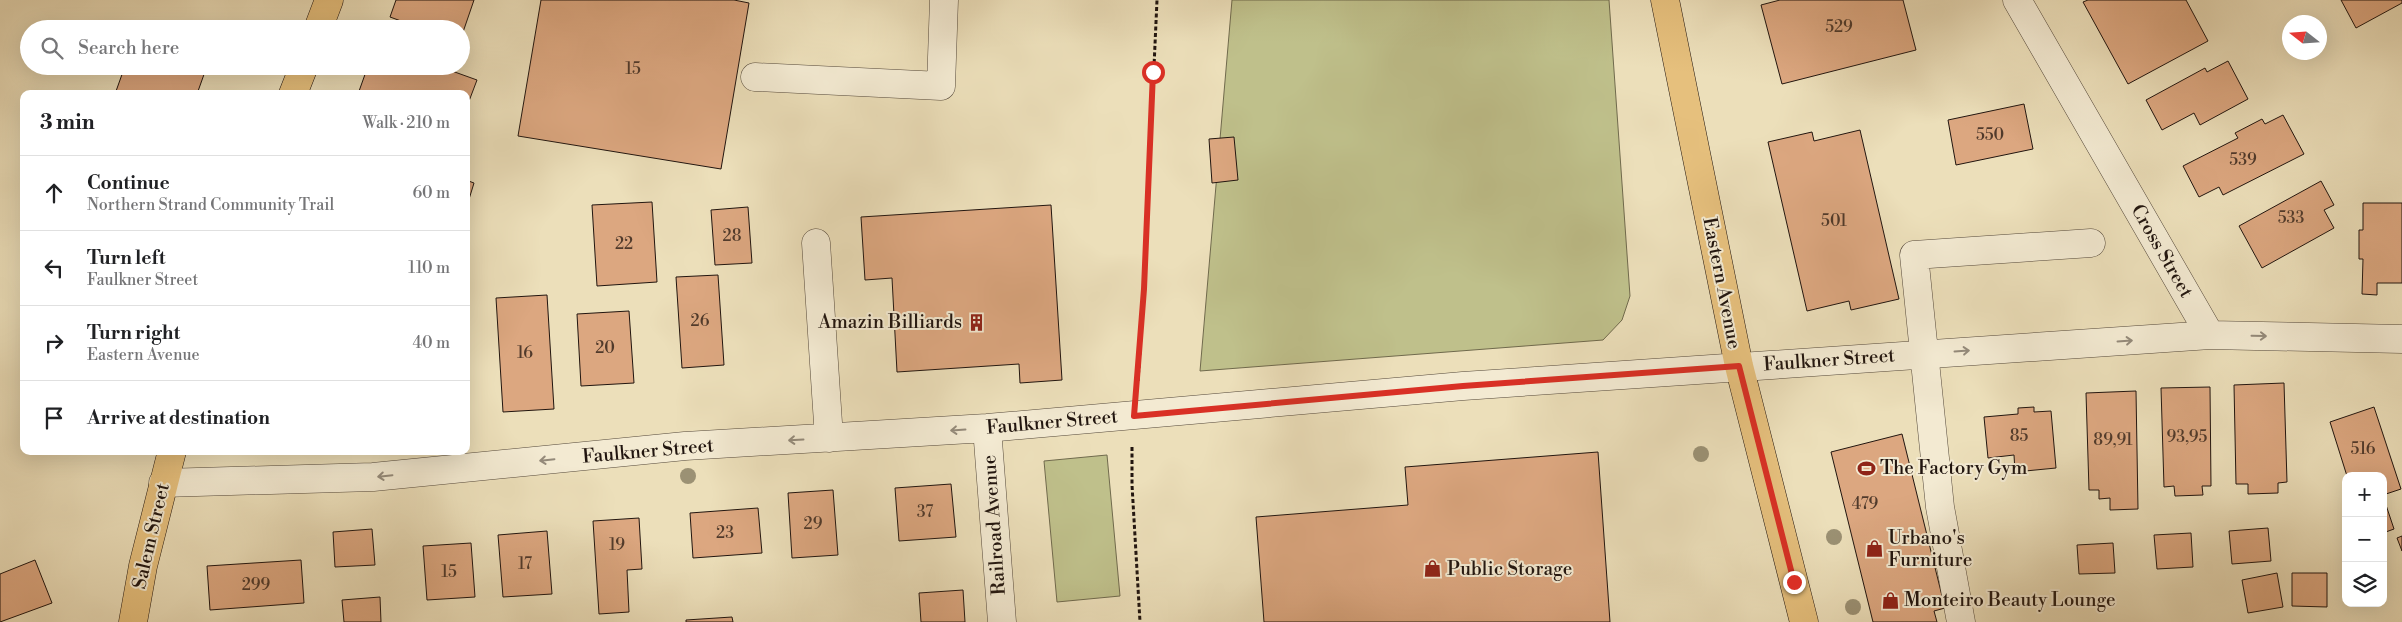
<!DOCTYPE html>
<html lang="en">
<head>
<meta charset="utf-8">
<style>
	body { margin:0; font-family:"Libre Bodoni",serif; background:#f6f6f6; color:#202124 }
	.controls { position:absolute; right:15px; bottom:15px; display:grid; overflow:hidden; border-radius:10px; box-shadow:0 5px 20px #0002 }
	.controls button { width:45px; height:45px; display:grid; place-items:center; padding:0; border:0; border-bottom:1px solid #e0e0e0; background:#fff; color:#202124; font:25px sans-serif }
	.compass { position:absolute; left:2282px; top:15px; width:45px; height:45px; border-radius:50%; background:#fff; box-shadow:0 5px 20px #0002; rotate:287deg }
	.stop { position:absolute; width:15px; height:15px; margin:-11px; border:4px solid #d93025; border-radius:50%; background:#fff }
	.stop.end { background:#d93025; border-color:#fff; box-shadow:0 1px 5px #0008 }
	.list { margin:0; padding:0; list-style:none }
	h2 { display:flex; justify-content:space-between; align-items:center; height:65px; margin:0; padding:0 20px; font-size:21px }
	h2 small { font-size:16px; font-weight:400; color:#757577 }
	.list li { display:grid; grid-template-columns:32px 1fr auto; gap:15px; align-items:center; box-sizing:border-box; height:75px; padding:0 20px; border-top:1px solid #e0e0e0 }
	.list b { display:block; font-size:19px; white-space:nowrap }
	.list p { margin:0; font-size:16px; white-space:nowrap; color:#757577 }
	.list em { font-size:16px; font-style:normal; color:#757577 }
	.icon { flex:none; width:28px; height:28px; fill:none; stroke:currentColor; stroke-width:2; stroke-linecap:round; stroke-linejoin:round }
	.map { position:relative; flex:none; width:2402px; height:622px; overflow:hidden }
	.search { position:absolute; background:#fff; box-shadow:0 5px 20px #0002; left:20px; top:20px; width:450px; height:55px; display:flex; align-items:center; gap:12px; box-sizing:border-box; padding:0 18px; border-radius:28px; color:#757577; font-size:19px }
	.panel { position:absolute; background:#fff; box-shadow:0 5px 20px #0002; left:20px; top:90px; width:450px; height:365px; border-radius:10px }
	.map>svg:first-child { display:block }
	.green { fill:#bfc08b; stroke:#706a4d }
	.building { fill:#dca780; stroke:#21150f }
	.lines { fill:none; stroke-linecap:round; stroke-linejoin:round }
	.minor-casing { stroke:#54483a; stroke-width:29 }
	.major-casing { stroke:#21150f; stroke-width:29 }
	.path { stroke:#21150f; stroke-width:3; stroke-dasharray:4 2.5; stroke-linecap:butt }
	.minor { stroke:#f3ead2; stroke-width:28 }
	.major { stroke:#e6c07d; stroke-width:28 }
	.tree { fill:#9b9174 }
	.oneway { stroke:#948a7a }
	.route { stroke:#d93025; stroke-width:6 }
	.labels { text-anchor:middle; dominant-baseline:central; stroke-width:4; stroke-linejoin:round; paint-order:stroke }
	.number-label { font-size:16px; fill:#503a2b }
	.street-label { font-size:19px; fill:#21150f; stroke:#f3ead2 }
	.poi-label { font-size:19px; fill:#21150f; stroke:#f3ead2; text-anchor:start }
</style>
</head>
<body>
<div class="map">
<svg width="2402" height="622" viewBox="0 0 2402 622">
	<rect width="100%" height="100%" fill="#ecdfba"/>
	<filter id="stains"><feTurbulence type="fractalNoise" baseFrequency=".004" numOctaves="4"/><feColorMatrix values="0 0 0 0 .2 0 0 0 0 .09 0 0 0 0 .02 0 0 0 .5 -.17"/></filter>
	<radialGradient id="worn" r=".72"><stop offset=".6" stop-color="#630" stop-opacity="0"/><stop offset="1" stop-color="#630" stop-opacity=".3"/></radialGradient>
	<path class="green" d="M 1232,0 L 1609,0 L 1630,296 L 1622,320 L 1603,340 L 1200,371 Z
		M 1107,455 L 1120,596 L 1057,602 L 1044,461 Z"/>
	<path class="building" d="M 396,0 L 474,0 L 461,38 L 461,29 L 423,29 L 390,17 Z
		M 541,0 L 734,0 L 749,3 L 721,169 L 518,136 Z
		M 1780,0 L 1903,0 L 1916,50 L 1782,84 L 1761,5 Z
		M 2088,0 L 2186,0 L 2208,41 L 2128,84 L 2083,2 Z
		M 2341,0 L 2402,0 L 2402,3 L 2356,28 Z
		M 2228,61 L 2248,99 L 2200,125 L 2194,113 L 2162,130 L 2146,100 L 2205,68 L 2207,72 Z
		M 125,66 L 207,66 L 197,94 L 115,94 Z
		M 368,66 L 438,66 L 477,80 L 466,109 L 466,94 L 358,94 Z
		M 2024,104 L 2033,149 L 1956,165 L 1948,120 Z
		M 2283,115 L 2304,154 L 2223,195 L 2219,187 L 2199,197 L 2183,166 L 2238,138 L 2235,133 L 2262,119 L 2265,124 Z
		M 1860,130 L 1899,299 L 1851,310 L 1849,301 L 1807,311 L 1768,142 L 1812,132 L 1814,141 Z
		M 1234,137 L 1238,180 L 1212,183 L 1209,139 Z
		M 466,180 L 474,183 L 466,209 Z
		M 2321,181 L 2334,205 L 2324,210 L 2334,228 L 2262,268 L 2239,226 Z
		M 652,202 L 657,282 L 597,286 L 592,205 Z
		M 2363,203 L 2402,203 L 2402,283 L 2377,283 L 2377,295 L 2362,294 L 2363,259 L 2359,259 L 2359,230 L 2363,230 Z
		M 1051,205 L 1062,380 L 1020,383 L 1019,364 L 897,372 L 892,278 L 865,280 L 861,217 Z
		M 748,207 L 752,263 L 715,265 L 711,210 Z
		M 718,275 L 724,365 L 682,368 L 676,277 Z
		M 547,295 L 554,409 L 503,412 L 496,298 Z
		M 629,311 L 634,383 L 581,386 L 577,314 Z
		M 2284,383 L 2287,482 L 2278,483 L 2278,493 L 2248,494 L 2248,484 L 2236,484 L 2234,385 Z
		M 2210,387 L 2211,486 L 2202,486 L 2203,495 L 2175,496 L 2174,486 L 2164,487 L 2161,388 Z
		M 2136,391 L 2138,509 L 2110,510 L 2110,498 L 2099,499 L 2099,490 L 2089,490 L 2086,393 Z
		M 2034,407 L 2034,412 L 2051,411 L 2056,468 L 2015,472 L 2014,455 L 1988,458 L 1984,417 L 2018,414 L 2018,408 Z
		M 2374,407 L 2401,489 L 2383,495 L 2383,476 L 2347,476 L 2330,422 Z
		M 1902,434 L 1945,608 L 1934,611 L 1937,622 L 1873,622 L 1831,452 Z
		M 1598,452 L 1610,622 L 1264,622 L 1256,517 L 1408,505 L 1405,467 Z
		M 951,484 L 956,537 L 899,541 L 895,488 Z
		M 833,490 L 838,555 L 792,558 L 788,493 Z
		M 2383,496 L 2394,529 L 2383,533 Z
		M 758,508 L 762,553 L 693,558 L 690,513 Z
		M 639,518 L 642,569 L 627,570 L 629,612 L 599,614 L 593,521 Z
		M 2268,528 L 2271,561 L 2232,564 L 2229,531 Z
		M 372,529 L 375,565 L 335,567 L 333,532 Z
		M 547,531 L 552,594 L 503,597 L 498,535 Z
		M 2191,533 L 2193,567 L 2157,569 L 2154,535 Z
		M 2402,536 L 2402,551 L 2397,538 Z
		M 471,543 L 475,597 L 427,600 L 423,546 Z
		M 2113,543 L 2115,573 L 2079,574 L 2077,545 Z
		M 35,560 L 52,603 L 0,622 L 0,574 Z
		M 301,560 L 304,603 L 210,610 L 207,566 Z
		M 2277,573 L 2283,607 L 2248,613 L 2242,580 Z
		M 2292,573 L 2327,573 L 2327,607 L 2292,606 Z
		M 963,590 L 965,622 L 921,622 L 919,593 Z
		M 380,597 L 381,622 L 344,622 L 342,600 Z
		M 732,617 L 733,622 L 686,622 L 686,620 Z"/>
	<g class="lines">
		<defs>
			<path id="minor" d="M 2017,0 L 2210,335
				M 755,77 L 941,86 L 944,0
				M 816,243 L 829,438
				M 987,428 L 1002,622
				M 163,483 L 373,477 L 685,446 L 987,428 L 1463,386 L 2210,335 L 2402,339
				M 1961,622 L 1940,507 L 1914,255 L 2091,243"/>
			<path id="major" d="M 1665,0 L 1739,366 L 1804,622
				M 318,29 L 329,0
				M 293,94 L 304,66
				M 133,622 L 143,566 L 172,451"/>
		</defs>
		<use href="#minor" class="minor-casing"/>
		<use href="#major" class="major-casing"/>
		<path class="path" d="M 1138,381 L 1144,289 L 1157,0
			M 1132,447 L 1132,485 L 1140,622"/>
		<use href="#minor" class="minor"/>
		<use href="#major" class="major"/>
	</g>
	<g class="tree">
		<circle cx="1701" cy="454" r="8"/>
		<circle cx="688" cy="476" r="8"/>
		<circle cx="1834" cy="537" r="8"/>
		<circle cx="1853" cy="607" r="8"/>
	</g>
	<defs><path id="oneway-shaft" d="M-6 0H5M1.5-3L5.5 0L1.5 3" fill="none" stroke-width="1.6" stroke-linecap="round" stroke-linejoin="round" transform="scale(1.25)"/></defs>
	<g class="oneway">
		<use href="#oneway-shaft" transform="translate(2259 336) rotate(1)"/>
		<use href="#oneway-shaft" transform="translate(2125 341) rotate(-4)"/>
		<use href="#oneway-shaft" transform="translate(1962 351) rotate(-4)"/>
		<use href="#oneway-shaft" transform="translate(958 430) rotate(176)"/>
		<use href="#oneway-shaft" transform="translate(796 440) rotate(177)"/>
		<use href="#oneway-shaft" transform="translate(547 460) rotate(174)"/>
		<use href="#oneway-shaft" transform="translate(385 476) rotate(174)"/>
	</g>
	<g class="lines">
		<path class="route" d="M 1153,72 L 1144,289 L 1134,416 L 1463,386 L 1739,366 L 1794,582"/>
	</g>
	<defs>
		<symbol id="building-bare" viewBox="-9 -9 18 18"><path d="M-4-6H4V6H1V3H-1V6H-4ZM-2.5-4.3h1.7v1.8h-1.7ZM.8-4.3h1.7v1.8H.8ZM-2.5-1h1.7V.8h-1.7ZM.8-1h1.7V.8H.8Z" fill="#8f2418" stroke="#f3ead2" stroke-width="2.5" paint-order="stroke"/></symbol>
		<symbol id="stadium-bare" viewBox="-9 -9 18 18"><path d="M0-5a6.5 5 0 1 0 0 10a6.5 5 0 1 0 0-10ZM-3.5-1.8h7v3.6h-7Z" fill="#8f2418" stroke="#f3ead2" stroke-width="2.5" paint-order="stroke"/></symbol>
		<symbol id="shop-bare" viewBox="-9 -9 18 18"><path d="M-5-2.5h2.3a2.7 3.5 0 0 1 5.4 0H5L5.5 6h-11ZM-1.5-2.5h3a1.5 2.3 0 0 0-3 0Z" fill="#8f2418" stroke="#f3ead2" stroke-width="2.5" paint-order="stroke"/></symbol>
	</defs>
	<g fill-rule="evenodd">
		<use href="#building-bare" x="964" y="310" width="25" height="25"/>
		<use href="#stadium-bare" x="1854" y="456" width="25" height="25"/>
		<use href="#shop-bare" x="1862" y="536" width="25" height="25"/>
		<use href="#shop-bare" x="1420" y="556" width="25" height="25"/>
		<use href="#shop-bare" x="1878" y="588" width="25" height="25"/>
	</g>
	<g class="labels">
		<g class="number-label">
			<text x="1839" y="27">529</text>
			<text x="633" y="69">15</text>
			<text x="1990" y="135">550</text>
			<text x="2243" y="160">539</text>
			<text x="2291" y="218">533</text>
			<text x="1834" y="221">501</text>
			<text x="732" y="236">28</text>
			<text x="624" y="244">22</text>
			<text x="700" y="321">26</text>
			<text x="605" y="348">20</text>
			<text x="525" y="353">16</text>
			<text x="2019" y="436">85</text>
			<text x="2187" y="437">93,95</text>
			<text x="2113" y="440">89,91</text>
			<text x="2363" y="449">516</text>
			<text x="1865" y="504">479</text>
			<text x="925" y="512">37</text>
			<text x="813" y="524">29</text>
			<text x="725" y="533">23</text>
			<text x="617" y="545">19</text>
			<text x="525" y="564">17</text>
			<text x="449" y="572">15</text>
			<text x="256" y="585">299</text>
		</g>
		<g class="street-label">
			<text transform="translate(2162 251) rotate(60)">Cross Street</text>
			<text transform="translate(1722 283) rotate(79)">Eastern Avenue</text>
			<text transform="translate(1829 360) rotate(-4)">Faulkner Street</text>
			<text transform="translate(1052 422) rotate(-5)">Faulkner Street</text>
			<text transform="translate(648 451) rotate(-5)">Faulkner Street</text>
			<text transform="translate(994 525) rotate(-94)">Railroad Avenue</text>
			<text transform="translate(151 536) rotate(-77)">Salem Street</text>
		</g>
		<g class="poi-label">
			<text x="962" y="322" text-anchor="end">Amazin Billiards</text>
			<text x="1880" y="468">The Factory Gym</text>
			<text x="1888" y="538">Urbano's<tspan x="1888" dy="22">Furniture</tspan></text>
			<text x="1447" y="569">Public Storage</text>
			<text x="1904" y="600">Monteiro Beauty Lounge</text>
		</g>
	</g>
	<rect width="100%" height="100%" filter="url(#stains)"/>
	<rect width="100%" height="100%" fill="url(#worn)"/>
</svg>
<div class="controls">
<button>+</button>
<button>−</button>
<button><svg class="icon" aria-label="layers" viewBox="0 0 24 24"><path d="M12 4l9 5-9 5-9-5zM3 14l9 5 9-5"/></svg></button>
</div>
<svg class="compass" viewBox="-18 -18 36 36"><path d="M0-13l5 13h-10z" fill="#e53935"/><path d="M0 13l5-13h-10z" fill="#757577"/></svg>
<div class="stop" style="left:1153px;top:72px"></div>
<div class="stop end" style="left:1794px;top:582px"></div>
<div class="search"><svg class="icon" aria-label="search" viewBox="0 0 24 24"><circle cx="10" cy="10" r="6"/><path d="M15 15l6 6"/></svg>Search here</div>
<section class="panel">
<h2>3 min<small>Walk · 210 m</small></h2>
<ul class="list">
<li><svg class="icon" aria-label="ahead" viewBox="0 0 24 24"><path d="M12 20V5M6 11l6-6 6 6"/></svg><div><b>Continue</b><p>Northern Strand Community Trail</p></div><em>60 m</em></li>
<li><svg class="icon" aria-label="left" viewBox="0 0 24 24"><path d="M17 20v-9H6M10 6l-5 5 5 5"/></svg><div><b>Turn left</b><p>Faulkner Street</p></div><em>110 m</em></li>
<li><svg class="icon" aria-label="right" viewBox="0 0 24 24"><path d="M7 20v-9h11M14 6l5 5-5 5"/></svg><div><b>Turn right</b><p>Eastern Avenue</p></div><em>40 m</em></li>
<li><svg class="icon" aria-label="arrive" viewBox="0 0 24 24"><path d="M6 21V4h12l-3 4 3 4H6"/></svg><div><b>Arrive at destination</b></div></li>
</ul>
</section>
</div>
</body>
</html>
